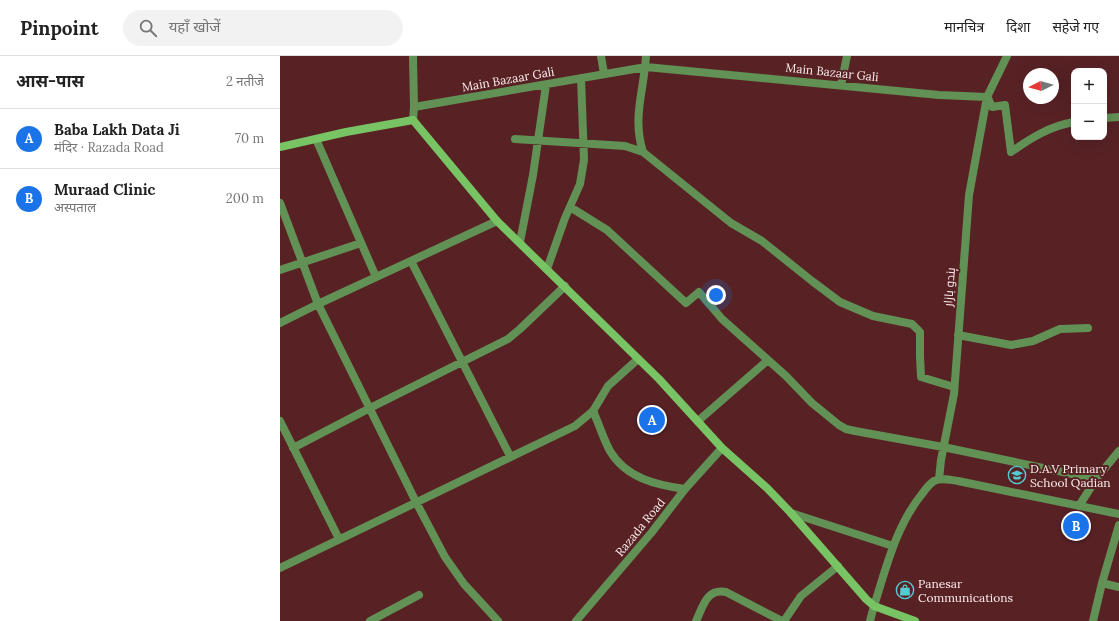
<!DOCTYPE html>
<html lang="hi">
<head>
<meta charset="utf-8">
<style>
	body { margin:0; font-family:Lora,Cairo,"Noto Sans Devanagari",serif; background:#f2f2f2; color:#222 }
	.controls { position:absolute; right:12px; top:12px; display:grid; overflow:hidden; border-radius:8px; box-shadow:0 4px 16px #0002 }
	.controls button { width:36px; height:36px; display:grid; place-items:center; padding:0; border:0; border-bottom:1px solid #e0e0e0; background:#fff; color:#222; font:20px sans-serif }
	.compass { position:absolute; left:743px; top:12px; width:36px; height:36px; border-radius:50%; background:#fff; box-shadow:0 4px 16px #0002; rotate:265deg }
	.you { position:absolute; left:436px; top:239px; width:14px; height:14px; margin:-10px; border:3px solid #fff; border-radius:50%; background:#1a73e8; box-shadow:0 0 0 6px #1a73e833 }
	.badge { display:grid; place-items:center; width:26px; height:26px; border-radius:50%; background:#1a73e8; color:#fff; font-size:13px; font-weight:700 }
	.pin { position:absolute; translate:-50% -50%; border:2px solid #fff; box-shadow:0 1px 4px #0006 }
	.list { margin:0; padding:0; list-style:none }
	h2 { display:flex; justify-content:space-between; align-items:center; height:52px; margin:0; padding:0 16px; font-size:17px }
	h2 small { font-size:13px; font-weight:400; color:#767676 }
	.list li { display:grid; grid-template-columns:26px 1fr auto; gap:12px; align-items:center; box-sizing:border-box; height:60px; padding:0 16px; border-top:1px solid #e0e0e0 }
	.list b { display:block; font-size:15px; white-space:nowrap }
	.list p { margin:0; font-size:13px; white-space:nowrap; color:#767676 }
	.list em { font-size:13px; font-style:normal; color:#767676 }
	.icon { flex:none; width:22px; height:22px; fill:none; stroke:currentColor; stroke-width:2; stroke-linecap:round; stroke-linejoin:round }
	.map { position:relative; flex:none; width:839px; height:565px; overflow:hidden }
	header { display:flex; align-items:center; gap:24px; box-sizing:border-box; height:56px; padding:0 20px; background:#fff; border-bottom:1px solid #e0e0e0 }
	header strong { font-size:19px }
	nav { display:flex; gap:22px; margin-inline-start:auto; font-size:14px }
	.search { width:280px; height:36px; background:#f2f2f2; display:flex; align-items:center; gap:10px; box-sizing:border-box; padding:0 14px; border-radius:22px; color:#767676; font-size:15px }
	main { display:flex }
	aside { flex:1; background:#fff }
	.map>svg:first-child { display:block }
	.lines { fill:none; stroke-linecap:round; stroke-linejoin:round }
	.service { stroke:#629156; stroke-width:8 }
	.minor { stroke:#629156; stroke-width:8 }
	.tertiary { stroke:#629156; stroke-width:8 }
	.secondary { stroke:#78c464; stroke-width:8 }
	.labels { text-anchor:middle; dominant-baseline:central; stroke-width:4; stroke-linejoin:round; paint-order:stroke }
	.street-label { font-size:12px; fill:#fceeed; stroke:#582225 }
	.poi-label { font-size:12px; fill:#fceeed; stroke:#582225; text-anchor:start }
</style>
</head>
<body>
<header>
<strong>Pinpoint</strong>
<div class="search"><svg class="icon" aria-label="search" viewBox="0 0 24 24"><circle cx="10" cy="10" r="6"/><path d="M15 15l6 6"/></svg>यहाँ खोजें</div>
<nav><a>मानचित्र</a><a>दिशा</a><a>सहेजे गए</a></nav>
</header>
<main>
<aside>
<h2>आस-पास<small>2 नतीजे</small></h2>
<ul class="list">
<li><span class="badge">A</span><div><b>Baba Lakh Data Ji</b><p>मंदिर · Razada Road</p></div><em>70 m</em></li>
<li><span class="badge">B</span><div><b>Muraad Clinic</b><p>अस्पताल</p></div><em>200 m</em></li>
</ul>
</aside>
<div class="map">
<svg width="839" height="565" viewBox="0 0 839 565">
	<rect width="100%" height="100%" fill="#582225"/>
	<g class="lines">
		<path class="service" d="M 313,355 C 319,368 323,382 330,395 C 346,422 376,429 405,433
			M 511,457 L 613,490"/>
		<path class="minor" d="M 321,0 L 324,18
			M 366,0 C 364,35 352,61 363,96 L 451,167 L 482,185 L 532,225 L 560,246 L 593,260 L 632,268 L 640,276 L 640,300 L 641,321 L 674,331
			M 561,29 L 567,0
			M 708,42 L 712,51 L 725,49 L 731,96 C 751,82 770,70 794,66
			M 134,51 L 366,11 L 659,39 L 707,41
			M 824,62 L 839,61
			M 133,64 L 134,51 L 133,0
			M 36,83 L 96,221
			M 235,83 L 345,90 L 363,96
			M 0,147 L 38,248 L 136,446 L 165,501 L 184,528 L 218,565
			M 290,151 L 327,174 L 406,247 L 419,236 L 442,263 L 506,320 L 532,347 L 559,369 L 566,373 L 575,375 L 663,391 L 816,423
			M 240,186 L 253,119 L 266,29
			M 131,205 L 230,400
			M 267,213 L 285,162 L 300,128 L 304,104 L 301,22
			M 0,214 L 81,187
			M 0,267 L 38,248 L 217,165
			M 678,279 L 731,289 L 753,285 L 780,273 L 808,272
			M 0,365 L 59,483
			M 418,365 L 488,304
			M 13,392 L 90,352 L 228,283 L 240,273 L 285,230
			M 659,423 L 661,404 L 674,338 L 689,139 L 707,41 L 727,0
			M 799,450 L 816,423 L 839,395
			M 0,512 L 295,370 L 313,355 L 328,330 L 358,303
			M 822,527 L 839,531
			M 594,550 C 606,512 616,470 642,438 C 645,434 649,428 654,425 C 661,421 670,424 678,425 L 839,458
			M 90,565 L 139,539
			M 416,565 C 423,551 426,532 446,536 L 502,565
			M 504,565 L 521,540 L 558,510
			M 813,565 L 822,527 L 839,469"/>
		<path class="tertiary" d="M 296,565 L 372,476 L 405,433 L 442,392
			M 590,565 L 594,550"/>
		<path class="secondary" d="M 0,91 L 66,76 L 133,64 L 217,165 L 379,323 L 442,392 L 487,432 L 511,457 L 586,543 L 594,550 L 635,565"/>
	</g>
	<defs>
		<symbol id="school-ring" viewBox="-11 -11 22 22"><circle r="9.5" fill="#582225" stroke="#51ccd2" stroke-width="1.5"/><path d="M0-5L7-2L0 1L-7-2ZM-4 1L0 2.5L4 1V4Q0 6-4 4Z" fill="#51ccd2"/></symbol>
		<symbol id="shop-ring" viewBox="-11 -11 22 22"><circle r="9.5" fill="#582225" stroke="#51ccd2" stroke-width="1.5"/><path d="M-5-2.5h2.3a2.7 3.5 0 0 1 5.4 0H5L5.5 6h-11ZM-1.5-2.5h3a1.5 2.3 0 0 0-3 0Z" fill="#51ccd2"/></symbol>
	</defs>
	<g fill-rule="evenodd">
		<use href="#school-ring" x="727" y="409" width="20" height="20"/>
		<use href="#shop-ring" x="615" y="524" width="20" height="20"/>
	</g>
	<g class="labels">
		<g class="street-label">
			<text transform="translate(552 16) rotate(6)">Main Bazaar Gali</text>
			<text transform="translate(228 23) rotate(-10)">Main Bazaar Gali</text>
			<text transform="translate(669 231) rotate(-86)">ہندو بازار</text>
			<text transform="translate(360 471) rotate(-51)">Razada Road</text>
		</g>
		<g class="poi-label">
			<text x="750" y="412">D.A.V Primary<tspan x="750" dy="14">School Qadian</tspan></text>
			<text x="638" y="527">Panesar<tspan x="638" dy="14">Communications</tspan></text>
		</g>
	</g>
</svg>
<div class="controls">
<button>+</button>
<button>−</button>
</div>
<svg class="compass" viewBox="-18 -18 36 36"><path d="M0-13l5 13h-10z" fill="#e53935"/><path d="M0 13l5-13h-10z" fill="#767676"/></svg>
<div class="you"></div>
<div class="pin badge" style="left:372px;top:364px">A</div>
<div class="pin badge" style="left:796px;top:470px">B</div>
</div>
</main>
</body>
</html>
